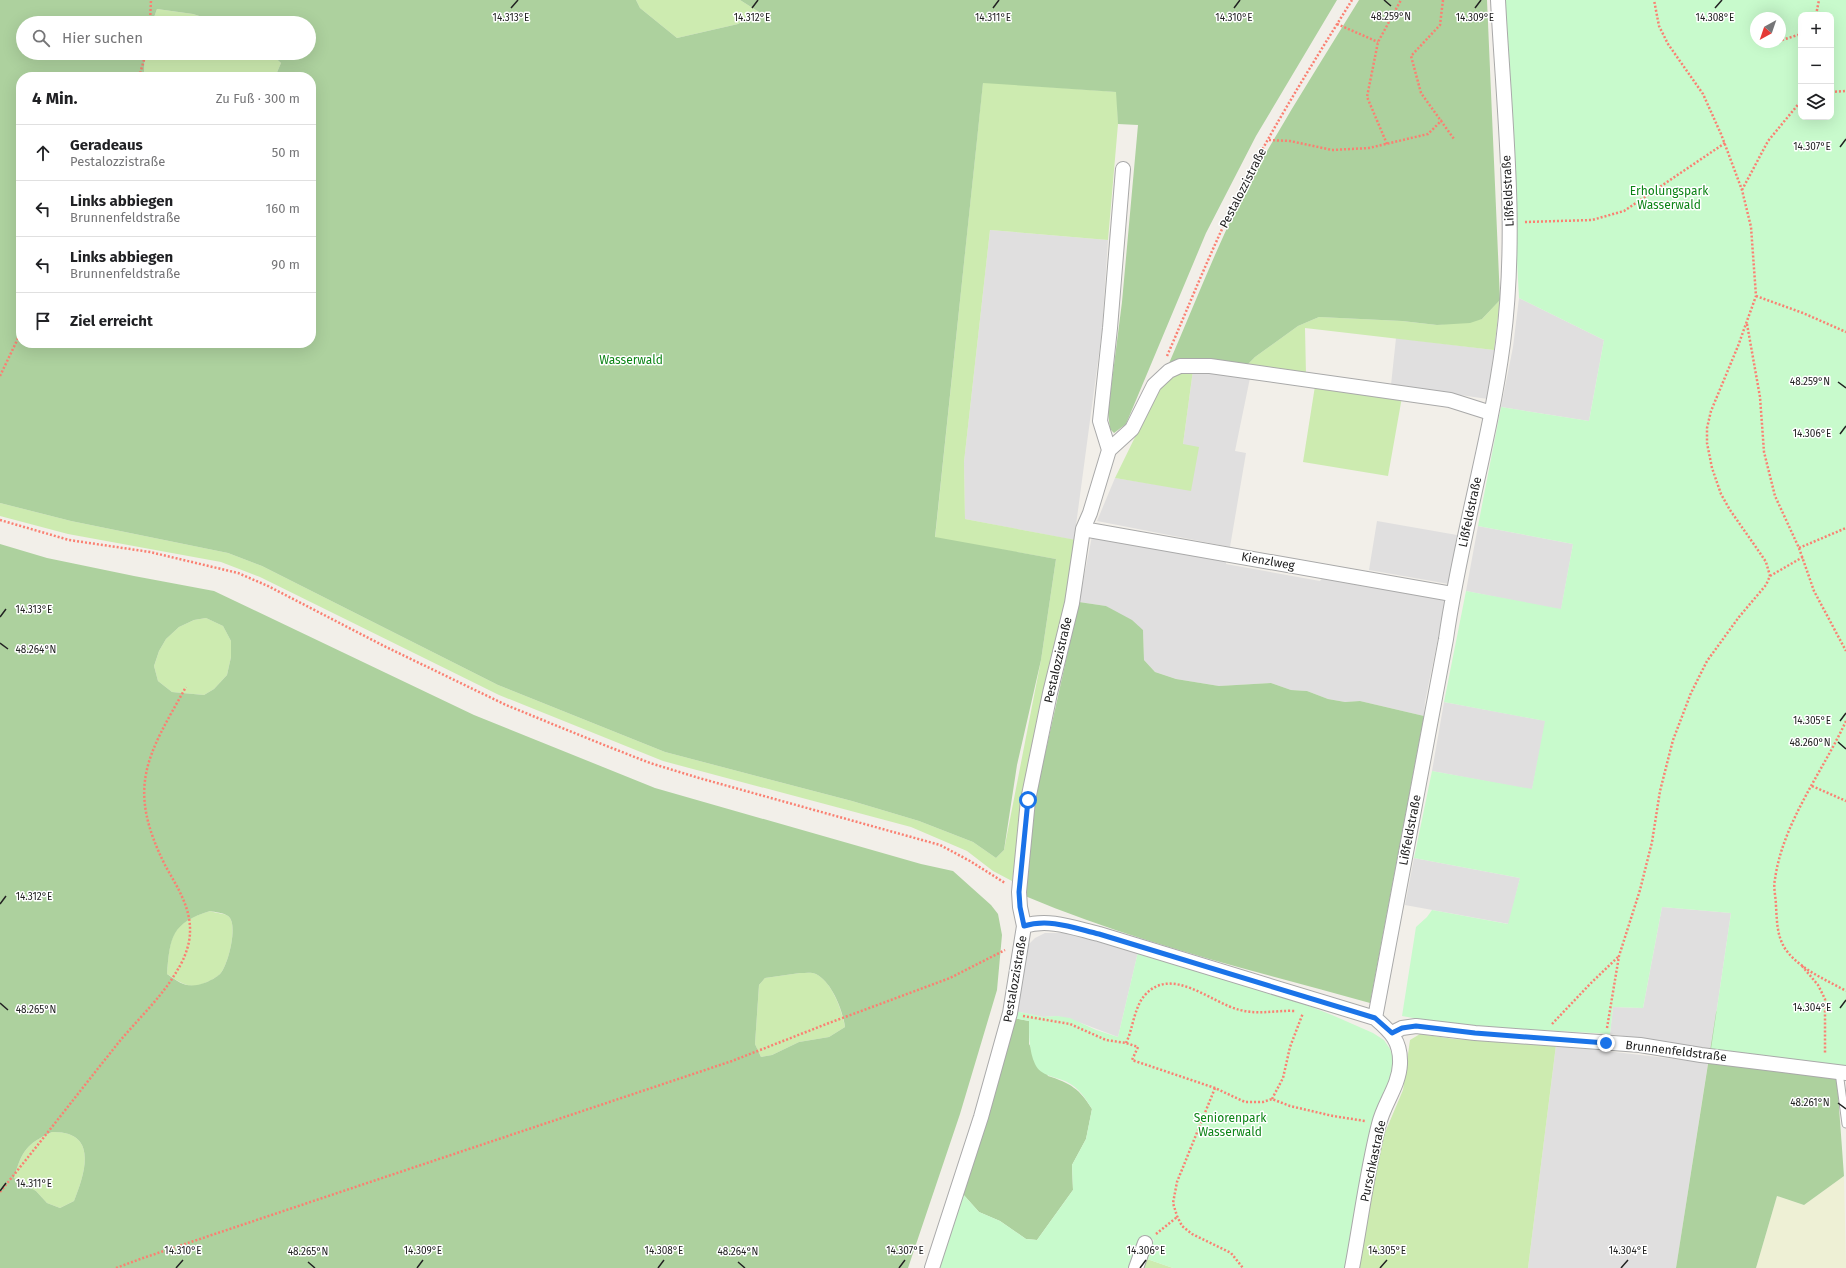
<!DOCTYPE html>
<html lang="de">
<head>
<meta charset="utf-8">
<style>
	body { margin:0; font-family:"Fira Sans",sans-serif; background:#f2f2f2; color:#202124 }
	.controls { position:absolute; right:12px; top:12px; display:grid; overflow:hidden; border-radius:8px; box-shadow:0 4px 16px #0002 }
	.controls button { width:36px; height:36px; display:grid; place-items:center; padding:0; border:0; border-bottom:1px solid #e0e0e0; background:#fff; color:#202124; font:20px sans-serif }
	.compass { position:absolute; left:1750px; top:12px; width:36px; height:36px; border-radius:50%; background:#fff; box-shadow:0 4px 16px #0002; rotate:220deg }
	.stop { position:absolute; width:12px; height:12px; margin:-9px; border:3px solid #1a73e8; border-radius:50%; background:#fff }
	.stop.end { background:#1a73e8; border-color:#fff; box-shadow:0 1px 4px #0008 }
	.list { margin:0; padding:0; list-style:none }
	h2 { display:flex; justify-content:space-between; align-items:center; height:52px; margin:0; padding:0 16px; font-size:17px }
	h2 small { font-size:13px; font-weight:400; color:#757577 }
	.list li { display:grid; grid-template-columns:26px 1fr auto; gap:12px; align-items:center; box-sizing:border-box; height:56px; padding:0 16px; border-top:1px solid #e0e0e0 }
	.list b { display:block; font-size:15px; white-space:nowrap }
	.list p { margin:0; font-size:13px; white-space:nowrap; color:#757577 }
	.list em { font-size:13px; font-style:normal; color:#757577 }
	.icon { flex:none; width:22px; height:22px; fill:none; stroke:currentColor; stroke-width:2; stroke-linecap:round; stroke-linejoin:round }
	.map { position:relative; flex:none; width:1846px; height:1268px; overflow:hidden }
	.search { position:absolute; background:#fff; box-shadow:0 4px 16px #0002; left:16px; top:16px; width:300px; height:44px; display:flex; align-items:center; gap:10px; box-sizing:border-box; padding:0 14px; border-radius:22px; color:#757577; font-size:15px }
	.panel { position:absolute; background:#fff; box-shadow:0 4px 16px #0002; left:16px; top:72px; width:300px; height:276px; border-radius:16px }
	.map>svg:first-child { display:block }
	.residential { fill:#e0dfdf }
	.farmland { fill:#eef0d5 }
	.grass { fill:#cdebb0 }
	.forest { fill:#add19e; fill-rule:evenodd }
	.park { fill:#c8facc; fill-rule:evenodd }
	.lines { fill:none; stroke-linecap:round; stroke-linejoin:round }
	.lane-casing { stroke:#a9a9a9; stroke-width:9 }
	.street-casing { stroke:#a9a9a9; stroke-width:16 }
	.path { stroke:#fa8072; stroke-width:2.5; stroke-dasharray:2 2; stroke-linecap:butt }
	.lane { stroke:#fff; stroke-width:7 }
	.street { stroke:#fff; stroke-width:14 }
	.route { stroke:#1a73e8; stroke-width:5 }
	.ticks { fill:none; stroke:#222; stroke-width:1.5 }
	.labels { text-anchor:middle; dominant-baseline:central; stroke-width:3; stroke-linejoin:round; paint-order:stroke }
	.street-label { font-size:12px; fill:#222; stroke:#fff }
	.park-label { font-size:12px; fill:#0c8416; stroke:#fff }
	.ticks-label { font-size:10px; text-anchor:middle; fill:#222; stroke:#fff; stroke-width:3; stroke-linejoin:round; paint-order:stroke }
</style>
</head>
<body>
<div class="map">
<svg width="1846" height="1268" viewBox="0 0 1846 1268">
	<rect width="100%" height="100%" fill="#f2efe9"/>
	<path class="residential" d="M 990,230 L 1108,240 L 1102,331 L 1074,540 L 965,519 L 964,462 Z
		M 1519,298 L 1604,340 L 1589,421 L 1501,407 L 1513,347 Z
		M 1396,338 L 1494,350 L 1488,399 L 1391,385 Z
		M 1193,370 L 1250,378 L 1235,451 L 1246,453 L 1230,547 L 1097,521 L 1115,478 L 1191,490 L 1183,444 Z
		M 1377,521 L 1457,535 L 1449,584 L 1369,570 Z
		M 1478,526 L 1573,544 L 1561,610 L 1466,591 Z
		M 1092,536 L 1226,560 L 1226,564 L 1320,581 L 1323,577 L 1446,599 L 1425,702 L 1424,716 L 1360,701 L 1345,702 L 1328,699 L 1307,691 L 1291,690 L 1271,683 L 1219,686 L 1176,679 L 1155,672 L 1144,660 L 1143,630 L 1106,606 L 1079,602 Z
		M 1444,702 L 1546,721 L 1532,790 L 1432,771 Z
		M 1414,858 L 1520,878 L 1509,924 L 1405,905 Z
		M 1662,907 L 1731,913 L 1711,1049 L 1610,1034 L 1613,1007 L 1643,1008 Z
		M 1045,933 L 1065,933 L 1138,952 L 1118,1037 L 1081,1023 L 1057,1016 L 1043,1017 L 1015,1011 L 1027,946 L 1035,938 Z
		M 1556,1045 L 1708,1063 L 1676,1268 L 1528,1268 Z"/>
	<path class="farmland" d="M 1844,1176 L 1846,1268 L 1756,1268 L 1777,1196 L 1804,1205 Z"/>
	<path class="grass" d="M 636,0 L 740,0 L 759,12 L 738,24 L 677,38 L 640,8 Z
		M 157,9 L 193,14 L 221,23 L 152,23 Z
		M 145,53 L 270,53 L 281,63 L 275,77 L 146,77 L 144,71 Z
		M 983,82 L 1117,92 L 1118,124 L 1108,240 L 990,230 L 964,462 L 965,519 L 1076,540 L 1069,600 L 1019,832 L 1012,881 L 993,871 L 967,851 L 911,827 L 663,761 L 499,695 L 260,577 L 221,562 L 68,534 L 0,516 L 0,503 L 71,521 L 228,553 L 262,566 L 498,685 L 665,752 L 852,801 L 919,821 L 973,842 L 996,858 L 1004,850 L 1041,660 L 1056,559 L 935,538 Z
		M 1500,300 L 1494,350 L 1305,328 L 1306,375 L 1246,366 L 1255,357 L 1298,326 L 1319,317 L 1402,321 L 1437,325 L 1482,319 Z
		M 1193,370 L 1183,444 L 1199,447 L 1191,491 L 1115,478 L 1160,386 L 1171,375 Z
		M 1315,386 L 1402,397 L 1388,476 L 1303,462 Z
		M 206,618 L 223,626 L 231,641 L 231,657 L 227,675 L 214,689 L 204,695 L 172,692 L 158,681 L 154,666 L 159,651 L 166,639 L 179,627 L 194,620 Z
		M 210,911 C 215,913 224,913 228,916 C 239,923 228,966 220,974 C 215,979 202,985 195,986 C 185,987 175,979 167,974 C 170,936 171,923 210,911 Z
		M 800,973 C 805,973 812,972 816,974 C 832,982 842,1010 845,1027 L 829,1037 L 799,1042 L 772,1055 L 761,1057 L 755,1044 L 759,985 L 765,978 Z
		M 1420,1034 L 1454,1039 L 1556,1045 L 1528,1268 L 1359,1268 L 1381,1142 L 1403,1090 L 1410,1040 Z
		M 52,1132 C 99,1131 85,1173 74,1201 L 60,1208 L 47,1203 L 36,1191 L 14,1178 C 22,1151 26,1144 52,1132 Z
		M 1147,1259 L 1173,1268 L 1143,1268 Z"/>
	<path class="forest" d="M 0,0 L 636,0 L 640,8 L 677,38 L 738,24 L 759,12 L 740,0 L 1337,0 L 1256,136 L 1206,233 L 1126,424 L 1114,433 L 1110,429 L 1108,412 L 1122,302 L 1138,125 L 1118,124 L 1116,92 L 983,83 L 935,537 L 1056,559 L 1041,660 L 1017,765 L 1004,850 L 996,858 L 973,842 L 919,821 L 852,801 L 665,752 L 498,685 L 262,566 L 228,553 L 71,521 L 0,503 ZM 157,9 L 193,14 L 221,23 L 309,23 L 309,53 L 270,53 L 281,63 L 275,77 L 311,77 L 311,343 L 21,343 L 21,77 L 146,77 L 144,71 L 145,53 L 23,53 L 23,23 L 152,23 Z
		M 1359,0 L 1487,0 L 1500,300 L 1482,319 L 1470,323 L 1437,325 L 1402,321 L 1319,317 L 1298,326 L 1255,357 L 1246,366 L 1167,368 C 1190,315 1211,261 1236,209 C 1272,137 1317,69 1359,0 Z
		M 0,544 L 47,558 L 134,576 L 214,591 L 474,715 L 655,788 L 921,864 L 953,871 L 991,905 L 998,914 L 1002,935 L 997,990 L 960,1114 L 908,1268 L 0,1268 ZM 206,618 L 223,626 L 231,641 L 231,657 L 227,675 L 214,689 L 204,695 L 172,692 L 158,681 L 154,666 L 159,651 L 166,639 L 179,627 L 194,620 ZM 210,911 C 215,912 224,913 228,916 C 239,923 228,966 220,974 C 217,977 211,980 207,982 C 189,989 182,985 167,974 C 170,936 172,923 210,911 ZM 800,973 C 805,973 812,972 816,974 C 832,982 843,1011 845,1027 L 829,1037 L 799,1042 L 772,1055 L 761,1057 L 755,1044 L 759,985 L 765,978 ZM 52,1132 C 99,1131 85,1173 74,1201 L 60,1208 L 47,1203 L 36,1191 L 14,1178 C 22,1151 26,1144 52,1132 Z
		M 1079,602 L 1106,606 L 1132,620 L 1143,630 L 1144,660 L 1155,672 L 1176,679 L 1219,686 L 1271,683 L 1291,690 L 1307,691 L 1328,699 L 1345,702 L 1360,701 L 1424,716 L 1370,1003 C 1255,971 1136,943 1025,896 L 1033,808 Z
		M 1846,663 L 1836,1066 L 1844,1176 L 1804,1205 L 1777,1196 L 1756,1268 L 1676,1268 L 1716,1013 Z
		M 1014,1018 L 1029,1021 L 1029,1044 L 1048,1076 C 1070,1083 1080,1089 1092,1109 L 1086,1139 L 1072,1165 L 1073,1190 L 1037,1240 L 1026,1239 L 1000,1221 L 979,1212 L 962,1193 Z"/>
	<path class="park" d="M 1503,0 L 1846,0 L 1846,1073 L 1711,1049 L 1731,913 L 1662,907 L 1643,1008 L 1613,1007 L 1610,1034 L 1452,1025 L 1402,1016 L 1416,927 L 1427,917 L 1432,910 L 1508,924 L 1520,878 L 1414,858 L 1432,771 L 1532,789 L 1545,721 L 1444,702 L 1466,591 L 1561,609 L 1573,544 L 1478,526 L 1501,407 L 1589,421 L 1604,340 L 1519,298 ZM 1801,15 L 1831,15 L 1831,117 L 1801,117 ZM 1756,18 L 1780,18 L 1780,42 L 1756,42 Z
		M 1138,952 L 1291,999 L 1332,1015 L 1373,1033 L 1384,1040 L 1390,1049 L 1394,1060 L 1395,1072 L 1372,1125 L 1346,1268 L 1173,1268 L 1147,1259 L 1154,1240 L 1142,1235 L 1130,1268 L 937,1268 L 962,1193 L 979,1212 L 1000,1221 L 1026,1239 L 1037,1240 L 1073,1190 L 1072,1165 L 1086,1139 L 1092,1109 C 1086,1099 1079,1088 1067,1082 C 1057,1077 1040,1076 1035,1064 C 1029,1051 1029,1035 1029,1021 L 1014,1018 L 1015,1011 L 1043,1017 L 1057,1016 L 1070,1018 L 1096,1030 L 1118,1037 Z"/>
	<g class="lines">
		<defs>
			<path id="lane" d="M 1839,1072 L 1846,1124"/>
			<path id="street" d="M 1109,450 L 1100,421 L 1110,328 L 1123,169
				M 1083,529 L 1452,594
				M 1024,926 C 1049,918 1074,928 1099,934 L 1375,1018 C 1391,1032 1401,1041 1400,1064 C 1399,1086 1384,1103 1379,1124 C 1367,1171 1361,1220 1352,1268
				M 1375,1018 L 1446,639 C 1460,539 1490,443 1503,343 C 1518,229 1504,114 1498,0
				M 1392,1033 L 1402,1028 L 1416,1026 L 1475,1033 L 1640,1045 L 1701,1055 L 1846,1073
				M 932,1268 L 981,1117 L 1010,1013 L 1024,926 L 1020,907 L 1019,892 L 1028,800 L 1050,693 L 1072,603 L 1083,529 L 1090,513 L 1109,450 L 1132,429 L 1154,385 L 1169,371 L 1180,366 L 1210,366 L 1450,400 L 1491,413
				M 1136,1268 L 1145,1243"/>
		</defs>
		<use href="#lane" class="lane-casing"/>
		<use href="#street" class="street-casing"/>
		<path class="path" d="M 1443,0 L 1440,25 L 1411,56 L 1421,93 L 1454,139
			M 1816,15 L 1819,0
			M 150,23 L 151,0
			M 1337,24 L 1378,42
			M 1782,40 L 1801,34
			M 139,77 L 146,53
			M 1831,92 L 1846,91
			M 1269,140 L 1290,141 L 1332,150 L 1369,148 L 1428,134 L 1442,120
			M 1387,144 L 1367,97 L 1378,42 L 1401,0
			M 1742,190 L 1768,141 L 1801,101
			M 1525,222 L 1592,220 L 1624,211 L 1725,143
			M 1756,296 L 1803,313 L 1846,332
			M 1747,324 L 1760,397 L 1764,452 L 1775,496 L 1799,548 L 1814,591 L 1846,651
			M 1167,356 C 1191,301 1213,245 1240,192 C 1273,126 1313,63 1352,0
			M 0,376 L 21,332
			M 0,520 L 69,540 L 150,552 L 238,573 L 268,586 L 384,646 L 506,705 L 594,741 L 650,763 L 699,778 L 940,845 L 970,861 L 1005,883
			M 1799,548 L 1846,528
			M 1770,576 L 1803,557
			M 1846,721 C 1822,773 1783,822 1775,879 C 1773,888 1776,897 1776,906 C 1777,922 1777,937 1786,950 C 1801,970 1825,979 1846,991
			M 1812,786 L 1846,801
			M 1802,966 L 1818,985 L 1825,999 L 1825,1054
			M 1023,1016 L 1070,1024 L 1106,1040 L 1126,1043 L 1138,1047 L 1132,1060 L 1215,1088 L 1245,1102 L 1263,1102 L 1272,1099 L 1290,1106 L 1333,1116 L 1365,1121
			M 1552,1024 L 1590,984 L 1619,956
			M 1607,1028 L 1619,956 L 1640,890 L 1652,842 L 1660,791 L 1673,740 L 1691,693 L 1707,661 L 1739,617 L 1766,585 L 1770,576 L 1766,562 L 1760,553 L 1730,510 L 1721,494 L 1712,468 L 1707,443 L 1707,428 L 1711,411 L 1738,346 L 1756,296 L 1751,227 L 1742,190 L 1721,134 L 1703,94 L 1668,44 L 1659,26 L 1654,0
			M 1126,1043 C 1133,1029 1134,1007 1145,995 C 1172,965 1211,1003 1240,1010 C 1260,1015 1275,1010 1295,1011
			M 1215,1088 L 1177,1182 L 1173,1203 L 1177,1216 L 1182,1226 L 1192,1234 L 1231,1253 L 1243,1268
			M 1272,1099 L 1283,1078 L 1290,1047 L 1303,1013
			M 0,1192 C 40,1143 79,1092 119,1042 C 138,1019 163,996 178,969 C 184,960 190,944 190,932 C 191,907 176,885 165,865 C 126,787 147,756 186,687
			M 1156,1234 L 1177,1217
			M 116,1268 L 143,1258 L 732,1061 L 829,1023 L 950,978 L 1005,950"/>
		<use href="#lane" class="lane"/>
		<use href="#street" class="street"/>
	</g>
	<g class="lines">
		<path class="route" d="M 1028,800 L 1019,892 L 1020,907 L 1024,926 C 1049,918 1074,928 1099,934 L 1375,1018 L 1392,1033 L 1402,1028 L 1416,1026 L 1475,1033 L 1606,1043"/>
	</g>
	<path class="ticks" d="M 1384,0 L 1391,6M 511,8 L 518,0M 752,8 L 758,0M 993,8 L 999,0M 1234,8 L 1240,0M 1475,8 L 1481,0M 1715,8 L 1722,0M 1840,147 L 1846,139M 1838,382 L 1846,388M 1840,434 L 1846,426M 0,617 L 6,609M 0,643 L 8,649M 1840,721 L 1846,713M 1838,742 L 1846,749M 0,904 L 6,896M 0,1003 L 8,1010M 1840,1008 L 1846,1000M 1838,1103 L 1846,1109M 0,1191 L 6,1183M 308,1262 L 315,1268M 738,1262 L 745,1268M 176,1268 L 183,1260M 417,1268 L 423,1260M 658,1268 L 664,1260M 899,1268 L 905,1260M 1140,1268 L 1146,1260M 1380,1268 L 1387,1260M 1621,1268 L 1628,1260"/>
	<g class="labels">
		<g class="street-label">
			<text transform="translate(1243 188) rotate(-63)">Pestalozzistraße</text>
			<text transform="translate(1508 191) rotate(-93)">Lißfeldstraße</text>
			<text transform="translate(1470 512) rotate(-78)">Lißfeldstraße</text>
			<text transform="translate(1268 561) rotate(10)">Kienzlweg</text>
			<text transform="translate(1058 660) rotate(-77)">Pestalozzistraße</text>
			<text transform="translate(1410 830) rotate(-79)">Lißfeldstraße</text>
			<text transform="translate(1015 979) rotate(-80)">Pestalozzistraße</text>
			<text transform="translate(1676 1051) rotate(7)">Brunnenfeldstraße</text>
			<text transform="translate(1373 1161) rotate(-78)">Purschkastraße</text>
		</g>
		<g class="park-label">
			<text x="1669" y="191">Erholungspark<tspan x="1669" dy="14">Wasserwald</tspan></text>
			<text x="631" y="360">Wasserwald</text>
			<text x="1230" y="1118">Seniorenpark<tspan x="1230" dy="14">Wasserwald</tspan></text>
		</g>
	</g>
	<g class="ticks-label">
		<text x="1391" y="20">48.259°N</text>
		<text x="511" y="21">14.313°E</text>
		<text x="752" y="21">14.312°E</text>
		<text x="993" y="21">14.311°E</text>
		<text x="1234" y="21">14.310°E</text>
		<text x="1475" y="21">14.309°E</text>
		<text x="1715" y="21">14.308°E</text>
		<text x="1812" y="150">14.307°E</text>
		<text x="1810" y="385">48.259°N</text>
		<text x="1812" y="437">14.306°E</text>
		<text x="34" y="613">14.313°E</text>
		<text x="36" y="653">48.264°N</text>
		<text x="1812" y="724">14.305°E</text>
		<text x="1810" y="746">48.260°N</text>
		<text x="34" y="900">14.312°E</text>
		<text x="1812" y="1011">14.304°E</text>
		<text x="36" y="1013">48.265°N</text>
		<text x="1810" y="1106">48.261°N</text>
		<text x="34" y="1187">14.311°E</text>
		<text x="183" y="1254">14.310°E</text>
		<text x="423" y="1254">14.309°E</text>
		<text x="664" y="1254">14.308°E</text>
		<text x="905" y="1254">14.307°E</text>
		<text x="1146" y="1254">14.306°E</text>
		<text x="1387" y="1254">14.305°E</text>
		<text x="1628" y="1254">14.304°E</text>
		<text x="308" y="1255">48.265°N</text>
		<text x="738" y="1255">48.264°N</text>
	</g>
</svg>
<div class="controls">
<button>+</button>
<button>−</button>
<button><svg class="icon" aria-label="layers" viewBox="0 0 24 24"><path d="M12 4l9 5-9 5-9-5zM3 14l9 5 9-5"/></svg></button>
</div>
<svg class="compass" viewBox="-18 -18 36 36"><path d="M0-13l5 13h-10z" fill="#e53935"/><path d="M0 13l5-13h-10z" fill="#757577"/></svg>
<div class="stop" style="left:1028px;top:800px"></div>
<div class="stop end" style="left:1606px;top:1043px"></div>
<div class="search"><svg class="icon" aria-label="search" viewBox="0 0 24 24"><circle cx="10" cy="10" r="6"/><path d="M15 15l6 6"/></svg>Hier suchen</div>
<section class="panel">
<h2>4 Min.<small>Zu Fuß · 300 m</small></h2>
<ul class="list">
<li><svg class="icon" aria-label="ahead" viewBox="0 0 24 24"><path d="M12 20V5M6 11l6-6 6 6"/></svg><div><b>Geradeaus</b><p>Pestalozzistraße</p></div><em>50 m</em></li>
<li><svg class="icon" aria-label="left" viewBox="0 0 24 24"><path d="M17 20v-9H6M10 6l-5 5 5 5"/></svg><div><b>Links abbiegen</b><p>Brunnenfeldstraße</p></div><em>160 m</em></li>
<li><svg class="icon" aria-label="left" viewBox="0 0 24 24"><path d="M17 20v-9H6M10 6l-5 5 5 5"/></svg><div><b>Links abbiegen</b><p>Brunnenfeldstraße</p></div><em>90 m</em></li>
<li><svg class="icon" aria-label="arrive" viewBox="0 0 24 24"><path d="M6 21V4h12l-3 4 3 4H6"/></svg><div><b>Ziel erreicht</b></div></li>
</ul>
</section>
</div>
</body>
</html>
